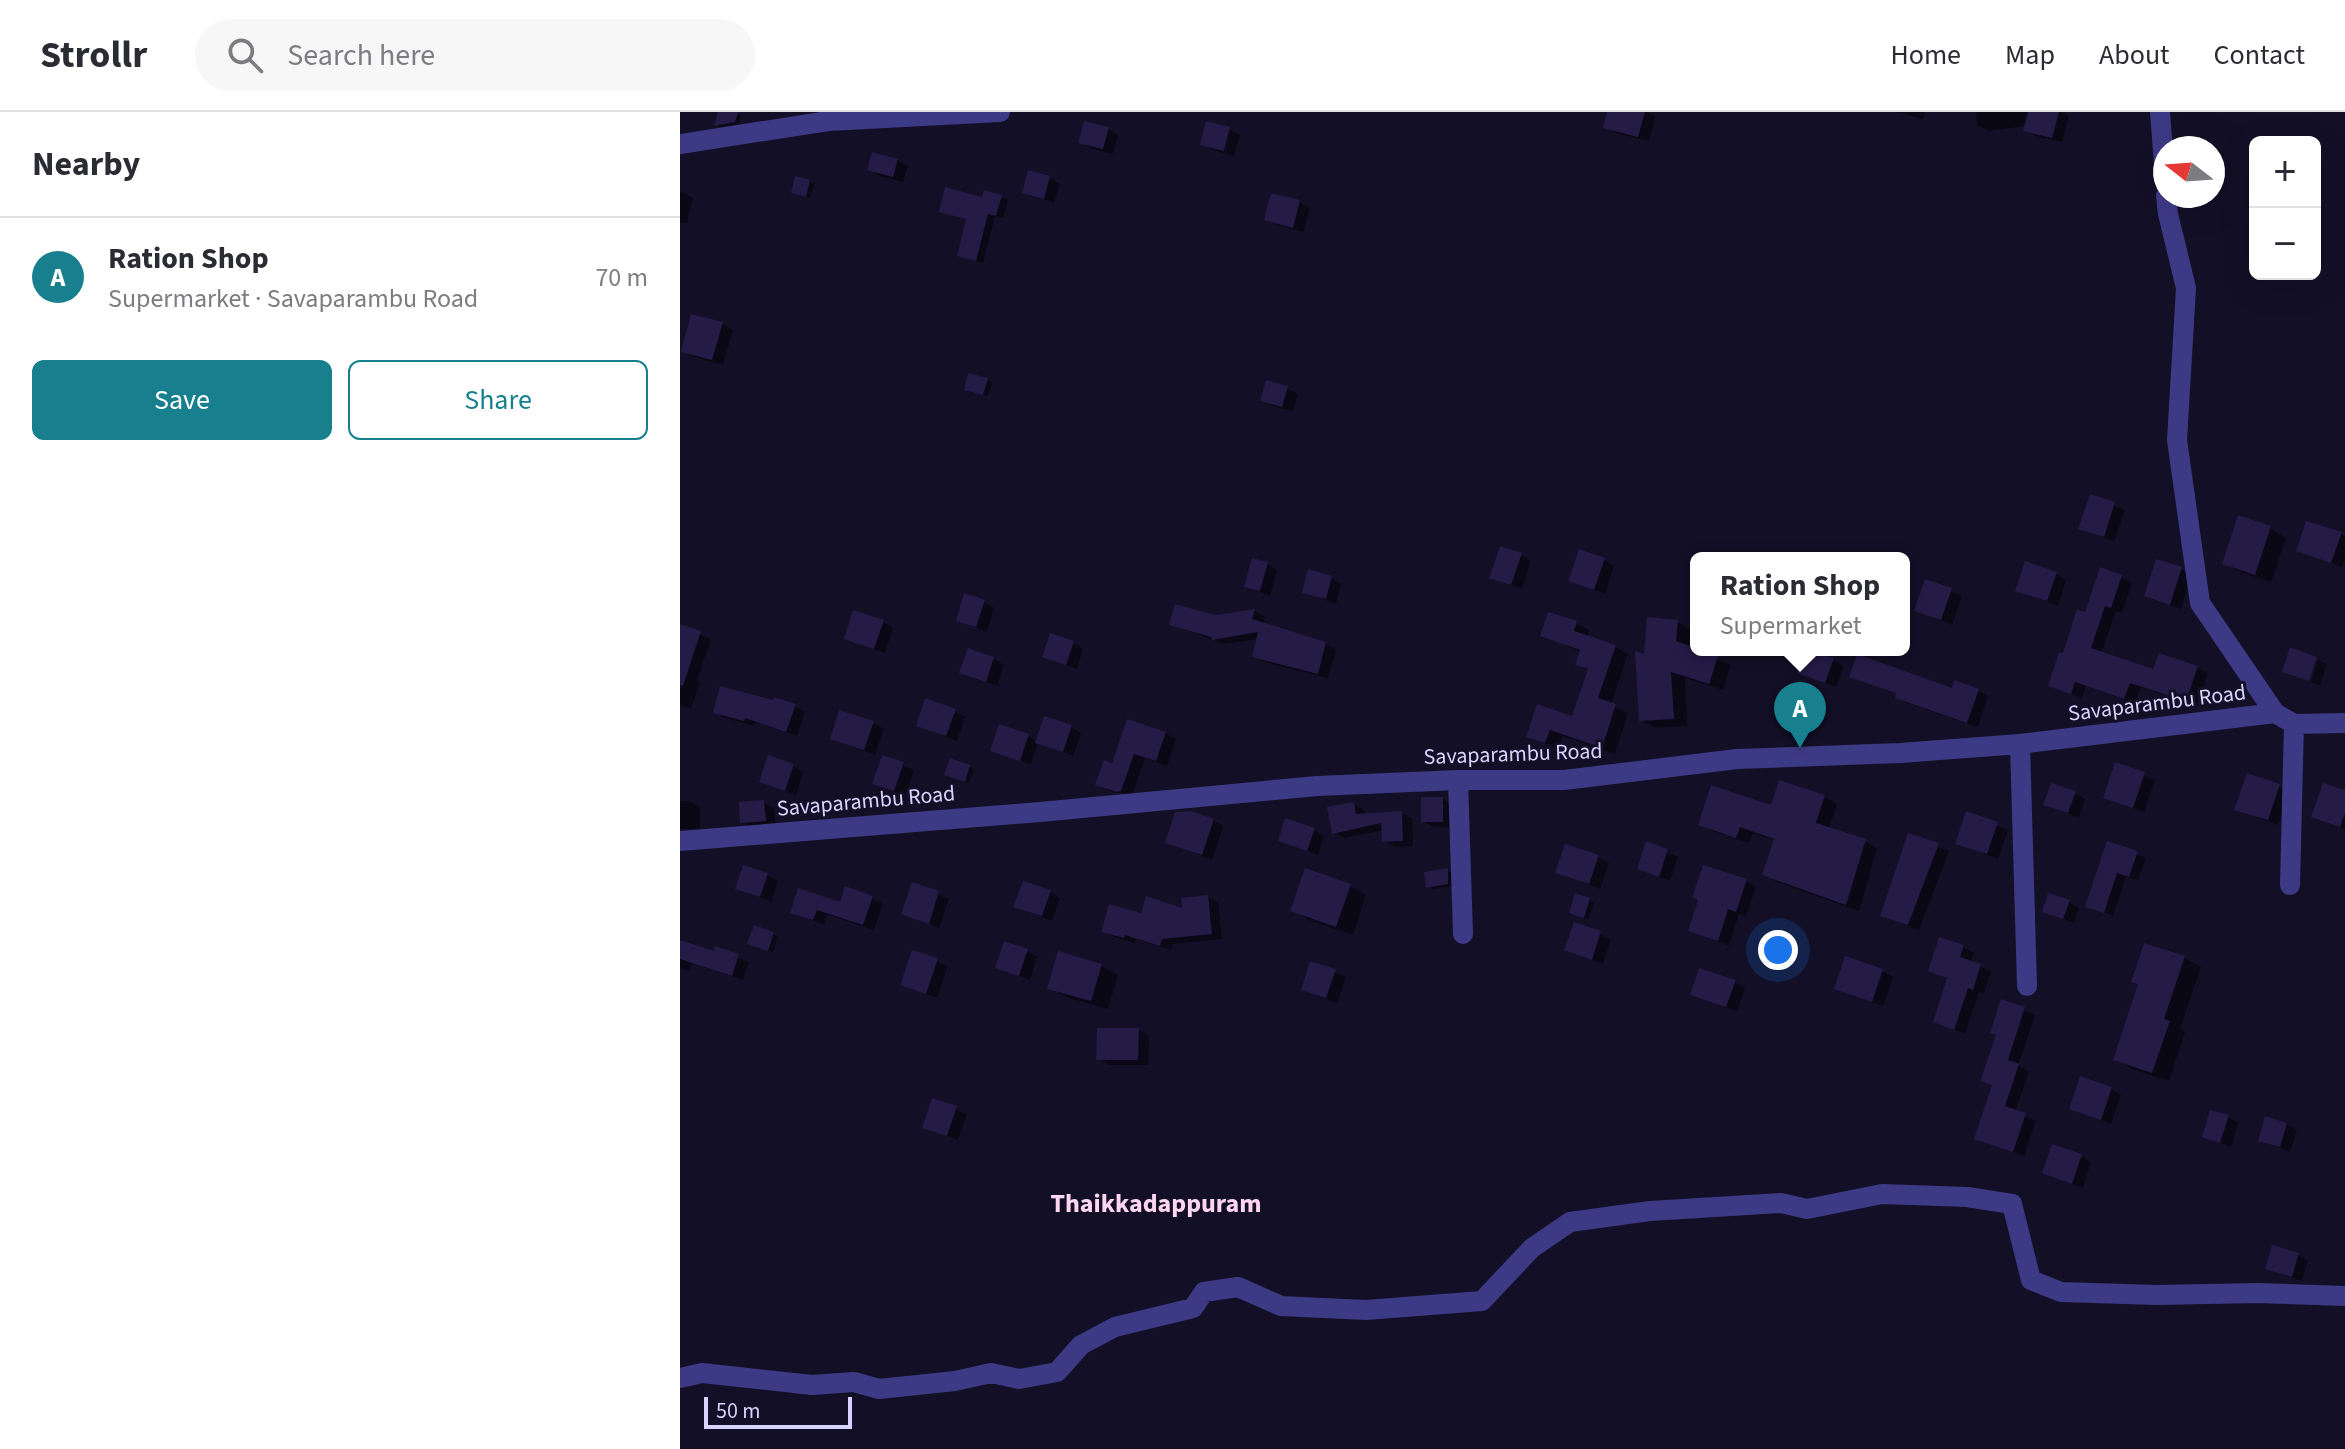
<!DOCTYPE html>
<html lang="en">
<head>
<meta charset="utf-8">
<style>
	body { margin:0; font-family:"Source Sans 3",sans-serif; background:#f7f7f7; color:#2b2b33 }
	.controls { position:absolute; right:24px; top:24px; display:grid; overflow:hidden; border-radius:12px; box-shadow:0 8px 32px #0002 }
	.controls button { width:72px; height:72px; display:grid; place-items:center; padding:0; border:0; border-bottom:2px solid #e1e1e2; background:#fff; color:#2b2b33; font:40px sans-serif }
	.compass { position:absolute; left:1473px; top:24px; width:72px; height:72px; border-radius:50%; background:#fff; box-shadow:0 8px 32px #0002; rotate:287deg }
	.scale { position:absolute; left:24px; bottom:20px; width:148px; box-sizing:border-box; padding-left:8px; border:4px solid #d9d4ff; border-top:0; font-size:22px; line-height:28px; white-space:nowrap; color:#d9d4ff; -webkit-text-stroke:6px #130f26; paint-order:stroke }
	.you { position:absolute; left:1098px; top:838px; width:28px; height:28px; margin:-20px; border:6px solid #fff; border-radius:50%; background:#1a73e8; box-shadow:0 0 0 12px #1a73e833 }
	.badge { display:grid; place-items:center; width:52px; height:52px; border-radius:50%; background:#187f8f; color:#fff; font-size:26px; font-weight:700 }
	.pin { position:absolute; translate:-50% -66px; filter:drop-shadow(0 2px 4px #0008) }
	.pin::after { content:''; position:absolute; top:42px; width:28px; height:24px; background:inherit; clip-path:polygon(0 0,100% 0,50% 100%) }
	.popup { position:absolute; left:1010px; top:440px; width:220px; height:104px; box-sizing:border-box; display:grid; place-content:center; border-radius:12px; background:#fff; filter:drop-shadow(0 2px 6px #0005); font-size:26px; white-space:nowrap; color:#7c7c81 }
	.popup b { font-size:30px; color:#2b2b33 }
	.popup::after { content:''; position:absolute; left:50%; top:100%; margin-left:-16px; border:16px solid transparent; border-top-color:#fff }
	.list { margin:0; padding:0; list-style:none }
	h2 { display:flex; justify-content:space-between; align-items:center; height:104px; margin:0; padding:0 32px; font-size:34px }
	h2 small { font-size:26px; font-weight:400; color:#7c7c81 }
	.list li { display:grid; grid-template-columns:52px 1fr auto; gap:24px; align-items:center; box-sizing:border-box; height:120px; padding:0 32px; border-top:2px solid #e1e1e2 }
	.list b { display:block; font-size:30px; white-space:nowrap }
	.list p { margin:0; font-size:26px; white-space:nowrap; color:#7c7c81 }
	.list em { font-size:26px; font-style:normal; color:#7c7c81 }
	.actions { display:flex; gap:16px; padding:24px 32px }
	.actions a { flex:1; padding:18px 0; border:2px solid #187f8f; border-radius:12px; text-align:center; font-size:28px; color:#187f8f }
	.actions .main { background:#187f8f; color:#fff }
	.icon { flex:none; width:44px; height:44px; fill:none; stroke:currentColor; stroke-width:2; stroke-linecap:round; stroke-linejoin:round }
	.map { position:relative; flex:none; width:1665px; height:1337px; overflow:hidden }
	header { display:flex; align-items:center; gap:48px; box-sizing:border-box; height:112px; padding:0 40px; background:#fff; border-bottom:2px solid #e1e1e2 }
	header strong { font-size:38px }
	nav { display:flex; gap:44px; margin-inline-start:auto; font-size:28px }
	.search { width:560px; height:72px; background:#f7f7f7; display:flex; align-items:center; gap:20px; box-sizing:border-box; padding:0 28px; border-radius:44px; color:#7c7c81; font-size:30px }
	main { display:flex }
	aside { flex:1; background:#fff }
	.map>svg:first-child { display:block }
	.shadow { fill:#0007 }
	.building { fill:#241b47 }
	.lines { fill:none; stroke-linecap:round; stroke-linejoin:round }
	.minor { stroke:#3d3a85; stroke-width:20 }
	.labels { text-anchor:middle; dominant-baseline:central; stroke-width:6; stroke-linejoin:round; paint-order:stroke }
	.street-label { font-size:22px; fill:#d9d4ff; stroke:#130f26 }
	.quarter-label { font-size:26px; font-weight:bold; fill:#ffd6f0; stroke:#130f26 }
</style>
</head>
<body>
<header>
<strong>Strollr</strong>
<div class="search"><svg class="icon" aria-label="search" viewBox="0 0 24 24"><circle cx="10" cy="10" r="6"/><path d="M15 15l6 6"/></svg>Search here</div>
<nav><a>Home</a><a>Map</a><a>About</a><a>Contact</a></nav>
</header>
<main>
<aside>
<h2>Nearby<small></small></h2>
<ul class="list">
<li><span class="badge">A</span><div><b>Ration Shop</b><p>Supermarket · Savaparambu Road</p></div><em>70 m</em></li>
</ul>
<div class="actions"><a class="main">Save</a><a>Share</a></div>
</aside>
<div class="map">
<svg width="1665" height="1337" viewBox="0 0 1665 1337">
	<rect width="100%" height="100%" fill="#130f26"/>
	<path class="shadow" d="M 40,0 L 50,0 L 61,4 L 59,12 L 40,15 L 36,13 Z
		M 929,0 L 967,0 L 975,5 L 969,29 L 936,21 L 925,15 Z
		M 1217,0 L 1245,0 L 1243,7 Z
		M 1296,0 L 1382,0 L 1389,4 L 1382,30 L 1356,24 L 1345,18 L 1346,14 L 1308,19 L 1297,13 Z
		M 428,17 L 438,23 L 433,42 L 411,36 L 401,30 Z
		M 549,17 L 560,23 L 554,44 L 533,38 L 522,32 Z
		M 217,48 L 228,54 L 223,70 L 200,64 L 189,57 Z
		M 369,66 L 380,72 L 374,91 L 345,80 Z
		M 129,70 L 134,72 L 130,86 L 117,82 Z
		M 0,79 L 13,86 L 7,111 L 0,110 Z
		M 321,85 L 328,88 L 323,106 L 315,104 L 303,151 L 279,143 L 288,108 L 261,99 Z
		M 619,90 L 630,96 L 623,120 L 597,113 L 586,107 Z
		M 42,212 L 53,218 L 43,253 L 14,245 L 3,239 Z
		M 307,268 L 312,270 L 308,284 L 290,280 Z
		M 607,276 L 618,282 L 613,299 L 592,294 L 582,288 Z
		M 1411,384 L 1445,398 L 1434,430 L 1401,416 Z
		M 1590,416 L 1606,426 L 1591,470 L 1560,460 L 1544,451 Z
		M 1661,422 L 1665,425 L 1665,447 L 1662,455 L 1618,438 Z
		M 841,443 L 851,449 L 842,477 L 812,465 Z
		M 924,448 L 934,454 L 925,482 L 891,469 Z
		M 587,452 L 597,458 L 590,484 L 566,474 Z
		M 1501,457 L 1511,463 L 1501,497 L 1466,483 Z
		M 1376,462 L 1386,468 L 1378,494 L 1337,478 Z
		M 1441,465 L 1452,471 L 1442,501 L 1436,499 L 1421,542 L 1475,559 L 1517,555 L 1528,562 L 1517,594 L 1461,575 L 1455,591 L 1406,574 L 1402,586 L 1370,573 L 1407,503 Z
		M 651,466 L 661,472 L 656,492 L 624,480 Z
		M 1246,470 L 1282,484 L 1272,513 L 1237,498 Z
		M 304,490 L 314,496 L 307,520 L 278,508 Z
		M 575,499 L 585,505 L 583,512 L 645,531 L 656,538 L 648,566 L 584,550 L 574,544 L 579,527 L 544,532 L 492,512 Z
		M 203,510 L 213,516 L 205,541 L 166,526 Z
		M 997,510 L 1011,518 L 1009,536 L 1051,553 L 1043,578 L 1005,566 L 1007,614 L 975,616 L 961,608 L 966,545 Z
		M 896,511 L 909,518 L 907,526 L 935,535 L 948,542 L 931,593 L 948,601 L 935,642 L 883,624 L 878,637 L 848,624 L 894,606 L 909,559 L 897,552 L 901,540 L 863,523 Z
		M 0,514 L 31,527 L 17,568 L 20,570 L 11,597 L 0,593 Z
		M 393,531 L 403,537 L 397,557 L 364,544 Z
		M 313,547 L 324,553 L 317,574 L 282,560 Z
		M 1153,548 L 1164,554 L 1156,575 L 1119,560 Z
		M 1638,548 L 1647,552 L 1640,574 L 1631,570 Z
		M 1171,564 L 1273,578 L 1298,578 L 1308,584 L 1298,615 L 1227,591 L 1217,585 L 1218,582 Z
		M 115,594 L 125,600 L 117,624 L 76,610 L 75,614 L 45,606 L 35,600 Z
		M 275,599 L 285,605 L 277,629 L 238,613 Z
		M 193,611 L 204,617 L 195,643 L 152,626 Z
		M 391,615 L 401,621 L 393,644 L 358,630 L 351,653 L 313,638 L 348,624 L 358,630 Z
		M 485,621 L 496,627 L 487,654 L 465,646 L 452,684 L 428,678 L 418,672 L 434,654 Z
		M 203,646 L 234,658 L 225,684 L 195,671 Z
		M 272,649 L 294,657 L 289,671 L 271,665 Z
		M 1436,653 L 1475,668 L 1464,700 L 1425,685 Z
		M 113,654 L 123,660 L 116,683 L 82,669 Z
		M 1100,670 L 1144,685 L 1157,692 L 1149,717 L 1185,729 L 1197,737 L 1179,799 L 1097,770 L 1085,762 L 1096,729 L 1073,721 L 1069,731 L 1033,719 L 1020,712 L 1092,695 Z
		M 1599,675 L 1609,681 L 1598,713 L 1557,697 Z
		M 1665,680 L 1665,717 L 1634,704 Z
		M 1395,681 L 1405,687 L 1399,706 L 1366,692 Z
		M 762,687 L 773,693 L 773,715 L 754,715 L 743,709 Z
		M 0,689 L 9,689 L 20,695 L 20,717 L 0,717 Z
		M 83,690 L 94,697 L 96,714 L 73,716 L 62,710 Z
		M 673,692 L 684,698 L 685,704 L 721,701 L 732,707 L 733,734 L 715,735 L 704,729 L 704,718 L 664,726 L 654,720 Z
		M 1287,702 L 1328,718 L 1318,747 L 1277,731 Z
		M 533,708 L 543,714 L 532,748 L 487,730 Z
		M 634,718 L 644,724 L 638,743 L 600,728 Z
		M 1230,724 L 1269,739 L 1239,818 L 1202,803 Z
		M 1428,731 L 1466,746 L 1458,768 L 1446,765 L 1433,804 L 1408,794 Z
		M 967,732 L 998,745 L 990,769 L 959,756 Z
		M 918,745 L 929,751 L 920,777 L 877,760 Z
		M 767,758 L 772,761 L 772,774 L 753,777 L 748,774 Z
		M 87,763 L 98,769 L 91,790 L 58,776 Z
		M 1066,769 L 1076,775 L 1066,804 L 1059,802 L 1049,834 L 1010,818 Z
		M 233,773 L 269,787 L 259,816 L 224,802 Z
		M 670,774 L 686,783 L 673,823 L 629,808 L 613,798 Z
		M 370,780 L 380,786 L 372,809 L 336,794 Z
		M 528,785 L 538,791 L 542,827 L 493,832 L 491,838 L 456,827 L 455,831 L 434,825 L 423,819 L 462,803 L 505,799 Z
		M 192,786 L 203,792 L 194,818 L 147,802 L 144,813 L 113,800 Z
		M 909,788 L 914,791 L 908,807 L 896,803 Z
		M 1389,790 L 1399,796 L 1394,811 L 1364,799 Z
		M 895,812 L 931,827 L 923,852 L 887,838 Z
		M 93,822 L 98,824 L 93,840 L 74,834 Z
		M 0,830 L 35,842 L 37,837 L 69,850 L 63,868 L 12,851 L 9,859 L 0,856 Z
		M 1283,835 L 1294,841 L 1291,850 L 1311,860 L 1304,882 L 1299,880 L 1285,922 L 1255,909 L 1269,867 L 1250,858 Z
		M 347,839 L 357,845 L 350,868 L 317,855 Z
		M 233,840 L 268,854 L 257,886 L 223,872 Z
		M 1504,846 L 1521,855 L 1500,917 L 1505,920 L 1489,969 L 1452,957 L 1436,947 L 1460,873 Z
		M 632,851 L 666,865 L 657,891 L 623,877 Z
		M 421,854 L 438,863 L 428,897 L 386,885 L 370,876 Z
		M 1202,859 L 1213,865 L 1203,894 L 1157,877 Z
		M 1055,870 L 1065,876 L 1057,899 L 1012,882 Z
		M 1323,890 L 1355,903 L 1338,953 L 1349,960 L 1335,1000 L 1356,1009 L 1344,1044 L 1296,1026 L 1313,974 L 1303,968 L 1318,923 Z
		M 458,918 L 469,924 L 468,953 L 429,953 L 418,947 Z
		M 1431,977 L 1441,983 L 1431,1012 L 1392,996 Z
		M 253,988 L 287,1002 L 278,1028 L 245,1015 Z
		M 1548,1005 L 1558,1011 L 1551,1035 L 1524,1024 Z
		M 1606,1012 L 1617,1018 L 1610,1040 L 1581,1028 Z
		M 1401,1044 L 1411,1050 L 1403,1076 L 1365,1061 Z
		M 1618,1143 L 1628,1149 L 1622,1169 L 1588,1156 Z"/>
	<path class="building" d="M 38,0 L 58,0 L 55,10 L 34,14 Z
		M 927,0 L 965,0 L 958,25 L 923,16 Z
		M 1348,0 L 1379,0 L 1372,26 L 1343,19 Z
		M 404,9 L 429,15 L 423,37 L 398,31 Z
		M 526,9 L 550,15 L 544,39 L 520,33 Z
		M 192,40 L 218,47 L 213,65 L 187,58 Z
		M 348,58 L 370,64 L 364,87 L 342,81 Z
		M 115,64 L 130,68 L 126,85 L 111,81 Z
		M 265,75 L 302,85 L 304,78 L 322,83 L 316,104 L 308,102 L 296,149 L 277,144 L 286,107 L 259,100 Z
		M 591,81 L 620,88 L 613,116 L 584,108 Z
		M 11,202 L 43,210 L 32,248 L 1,240 Z
		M 288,261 L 308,266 L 303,283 L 284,278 Z
		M 586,268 L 608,274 L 602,295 L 580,289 Z
		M 1410,382 L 1435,390 L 1424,425 L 1398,417 Z
		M 1558,403 L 1591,414 L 1575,463 L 1542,452 Z
		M 1626,409 L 1662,420 L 1651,451 L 1616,439 Z
		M 820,434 L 842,441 L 831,473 L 809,466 Z
		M 899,437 L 925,446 L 914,478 L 888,469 Z
		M 572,446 L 588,450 L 580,479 L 564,475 Z
		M 1476,447 L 1502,455 L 1490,493 L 1464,484 Z
		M 1345,449 L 1377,460 L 1367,489 L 1335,479 Z
		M 1420,455 L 1442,463 L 1431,496 L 1425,494 L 1411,536 L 1473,557 L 1479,541 L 1518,554 L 1506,589 L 1450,571 L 1444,587 L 1395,570 L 1391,582 L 1368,574 L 1379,540 L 1383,541 L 1397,497 L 1405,500 Z
		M 628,457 L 652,464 L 646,487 L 622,481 Z
		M 1245,467 L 1272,476 L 1261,508 L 1234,499 Z
		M 284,481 L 305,488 L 296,515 L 276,509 Z
		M 495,492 L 536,503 L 575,497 L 572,507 L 646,530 L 638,562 L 572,545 L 578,520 L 532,528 L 531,525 L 489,513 Z
		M 173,498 L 204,508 L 194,537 L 164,527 Z
		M 868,500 L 897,509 L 894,519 L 936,533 L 918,586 L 936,592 L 922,636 L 870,618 L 865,631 L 846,625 L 857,592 L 892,604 L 908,557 L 895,553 L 900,538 L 860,524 Z
		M 967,505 L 998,508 L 996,529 L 1038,544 L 1029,572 L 991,560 L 994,607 L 959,609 L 955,539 L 964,542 Z
		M 0,512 L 21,519 L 3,574 L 0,573 Z
		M 370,521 L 394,529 L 386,553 L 362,545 Z
		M 1610,535 L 1637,545 L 1629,569 L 1602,560 Z
		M 288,536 L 314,545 L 306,570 L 279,561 Z
		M 1124,538 L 1154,546 L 1145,571 L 1117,561 Z
		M 1177,542 L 1272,576 L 1274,568 L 1299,577 L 1287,611 L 1215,586 L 1216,581 L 1169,565 Z
		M 40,574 L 93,588 L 94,585 L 116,592 L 106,620 L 65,606 L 64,609 L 33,601 Z
		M 245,586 L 276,597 L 266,624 L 236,614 Z
		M 159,598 L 194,609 L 184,638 L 150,627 Z
		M 364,604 L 392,613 L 383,640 L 355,631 Z
		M 447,607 L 486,620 L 476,649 L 454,642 L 441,679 L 437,680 L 415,673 L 424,648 L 432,651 Z
		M 319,612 L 349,622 L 340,649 L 310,639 Z
		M 88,643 L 114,652 L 105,679 L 79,670 Z
		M 202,643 L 224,650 L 214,679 L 192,672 Z
		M 270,646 L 290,653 L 285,670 L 264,663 Z
		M 1435,650 L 1465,660 L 1453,696 L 1423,686 Z
		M 1567,661 L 1600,672 L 1588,708 L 1554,698 Z
		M 1099,668 L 1145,683 L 1136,711 L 1186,727 L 1166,793 L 1082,763 L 1094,727 L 1060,715 L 1056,726 L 1018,713 L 1031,673 L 1091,693 Z
		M 1371,671 L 1396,679 L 1388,701 L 1363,693 Z
		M 1643,671 L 1665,678 L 1665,701 L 1660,715 L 1631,705 Z
		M 741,685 L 763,685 L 763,710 L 741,710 Z
		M 84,688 L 86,709 L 60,711 L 59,690 Z
		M 674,690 L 676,702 L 722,699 L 723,729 L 702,730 L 701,711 L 652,722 L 647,695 Z
		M 511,699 L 534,707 L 522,743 L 485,731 L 495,700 Z
		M 1286,699 L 1318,710 L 1307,742 L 1275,732 Z
		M 605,706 L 635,716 L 627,739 L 598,729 Z
		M 1228,721 L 1259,731 L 1228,813 L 1200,804 Z
		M 966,729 L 988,737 L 979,765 L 957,757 Z
		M 1427,729 L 1458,739 L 1449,765 L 1437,761 L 1424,801 L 1405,795 Z
		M 885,732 L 919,743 L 909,772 L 875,761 Z
		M 63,753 L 88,761 L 80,785 L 55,777 Z
		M 1023,753 L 1067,767 L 1056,800 L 1048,797 L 1038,829 L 1008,819 L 1018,788 L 1012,785 Z
		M 625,756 L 671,772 L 656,815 L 610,799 Z
		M 768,756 L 768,772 L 746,776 L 744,760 Z
		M 343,769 L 371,778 L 362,804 L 333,795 Z
		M 232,770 L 259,779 L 249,812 L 221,802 Z
		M 165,774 L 193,784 L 183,813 L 137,798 L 133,808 L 110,801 L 118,776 L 160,790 Z
		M 895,781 L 910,786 L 904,806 L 889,801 Z
		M 1368,781 L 1390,788 L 1383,807 L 1362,800 Z
		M 528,783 L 532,822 L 482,827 L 480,834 L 445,823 L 444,826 L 421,820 L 429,792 L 461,801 L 466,784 L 502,796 L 501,786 Z
		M 894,810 L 921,819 L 912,848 L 884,838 Z
		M 74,813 L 94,820 L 88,839 L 67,832 Z
		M 1259,825 L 1284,833 L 1280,845 L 1301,852 L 1293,878 L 1288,876 L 1274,918 L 1253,910 L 1267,866 L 1248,859 Z
		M 0,828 L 34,839 L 35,834 L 59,842 L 52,864 L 0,847 Z
		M 324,829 L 348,837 L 339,864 L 315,856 Z
		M 1464,831 L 1505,844 L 1484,907 L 1490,909 L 1472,961 L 1433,948 L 1458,872 L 1451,870 Z
		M 232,838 L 258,846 L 246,882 L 220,873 Z
		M 378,839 L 422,852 L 411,889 L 367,877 Z
		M 1165,844 L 1203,857 L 1192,890 L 1154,877 Z
		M 630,849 L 656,857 L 646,886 L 621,878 Z
		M 1019,856 L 1056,868 L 1046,895 L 1010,883 Z
		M 1321,887 L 1345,895 L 1328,948 L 1339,952 L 1325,994 L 1346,1001 L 1333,1040 L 1294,1027 L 1312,973 L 1300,969 L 1316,923 L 1310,921 Z
		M 417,916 L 459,916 L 458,948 L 416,948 Z
		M 1400,964 L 1432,975 L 1421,1008 L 1389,997 Z
		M 252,986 L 277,994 L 267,1024 L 242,1016 Z
		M 1530,998 L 1549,1003 L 1540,1031 L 1522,1025 Z
		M 1585,1004 L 1607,1011 L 1600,1035 L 1578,1029 Z
		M 1372,1032 L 1402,1042 L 1392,1072 L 1362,1061 Z
		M 1592,1133 L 1619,1141 L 1612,1165 L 1585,1157 Z"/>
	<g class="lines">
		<path class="minor" d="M 1480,0 L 1485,65
			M 0,32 L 148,9 L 320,0
			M 1486,84 L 1488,102 L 1506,176 L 1497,328 L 1520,491 L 1595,601
			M 1340,632 L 1347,874
			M 778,668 L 783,822
			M 0,729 L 360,700 L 637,674 L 778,668 L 884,668 L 1057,647 L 1220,641 L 1340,632 L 1595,601 L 1614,612 L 1665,611
			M 1610,773 L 1614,612
			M 0,1266 L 22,1261 L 132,1273 L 174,1270 L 199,1277 L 275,1269 L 311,1261 L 339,1267 L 377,1260 L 401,1233 L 435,1215 L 513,1196 L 524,1180 L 558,1175 L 601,1194 L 686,1198 L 802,1189 L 852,1136 L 890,1110 L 970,1099 L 1101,1091 L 1127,1097 L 1202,1082 L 1287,1085 L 1332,1092 L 1351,1168 L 1381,1180 L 1477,1183 L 1578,1181 L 1665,1184"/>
	</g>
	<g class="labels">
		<g class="street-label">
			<text transform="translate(1477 591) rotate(-7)">Savaparambu Road</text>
			<text transform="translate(833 642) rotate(-2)">Savaparambu Road</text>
			<text transform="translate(186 689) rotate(-5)">Savaparambu Road</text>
		</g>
		<g class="quarter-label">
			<text x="476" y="1091">Thaikkadappuram</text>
		</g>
	</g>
</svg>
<div class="controls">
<button>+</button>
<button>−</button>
</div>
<svg class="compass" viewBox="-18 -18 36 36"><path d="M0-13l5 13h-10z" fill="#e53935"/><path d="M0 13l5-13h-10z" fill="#7c7c81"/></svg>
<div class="scale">50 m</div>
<div class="you"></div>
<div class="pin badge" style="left:1120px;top:636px">A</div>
<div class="popup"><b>Ration Shop</b>Supermarket</div>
</div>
</main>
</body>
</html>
